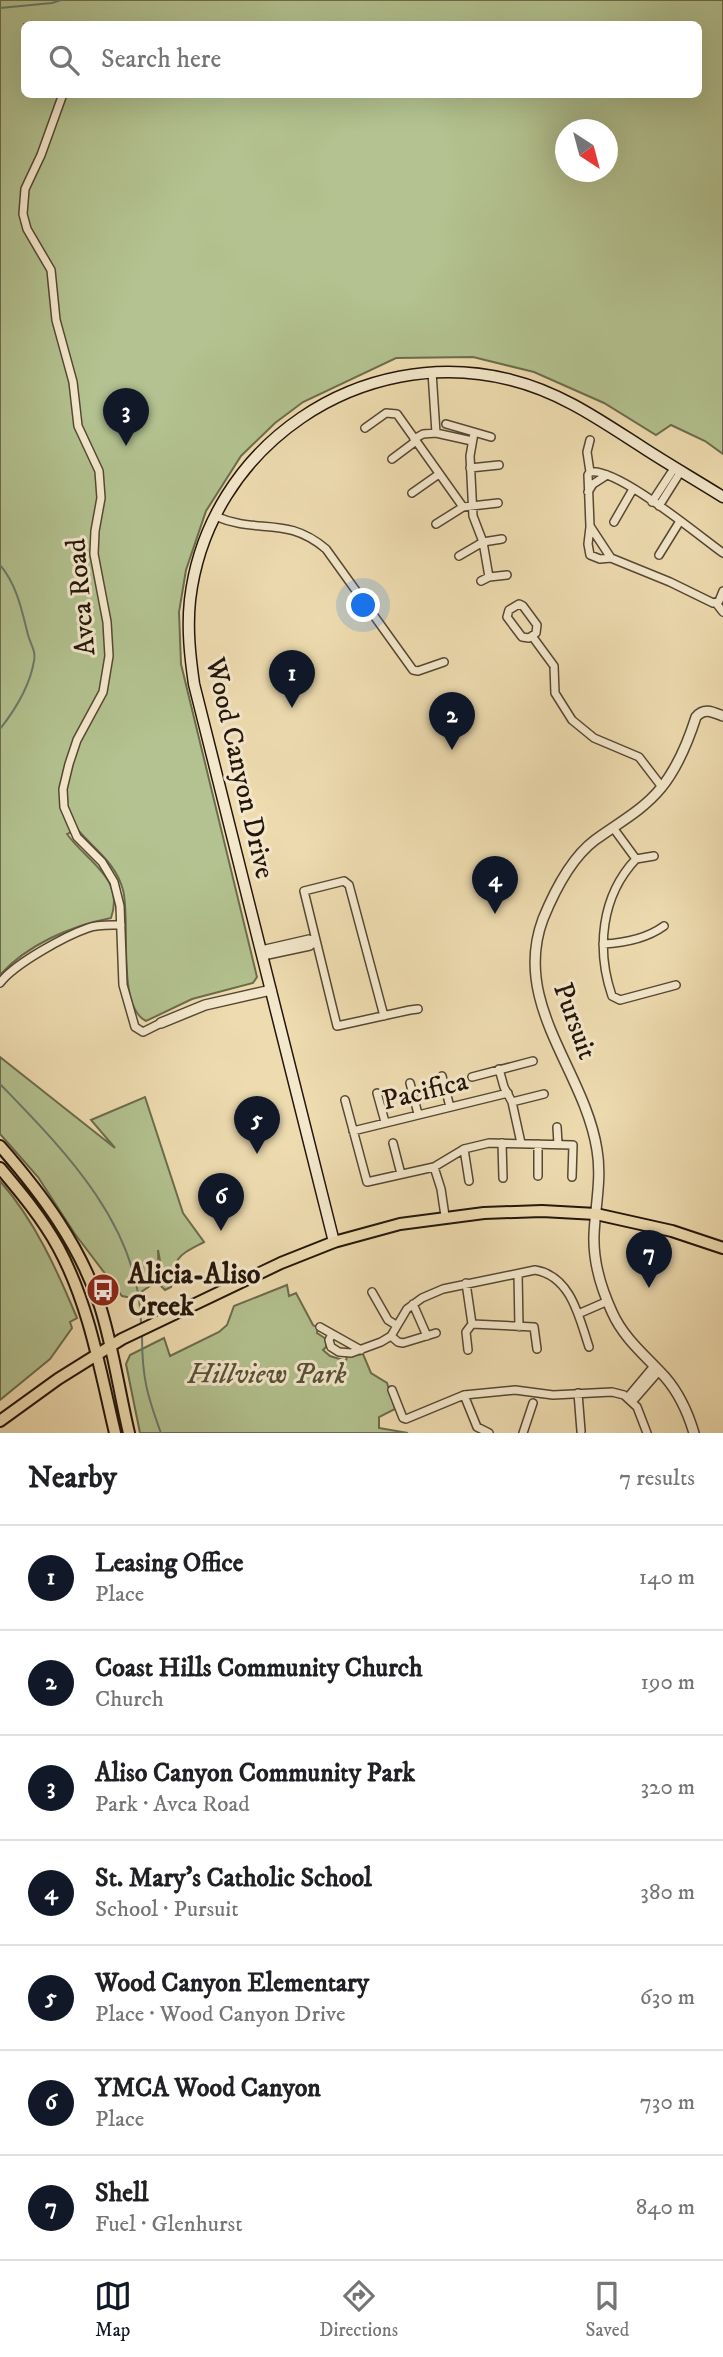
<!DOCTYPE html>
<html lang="en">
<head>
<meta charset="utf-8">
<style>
	body { margin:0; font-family:"IM FELL DW Pica",serif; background:#f2f2f2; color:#202124 }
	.compass { position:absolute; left:555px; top:119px; width:63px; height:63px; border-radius:50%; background:#fff; box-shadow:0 7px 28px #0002; rotate:144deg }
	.you { position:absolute; left:364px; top:606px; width:24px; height:24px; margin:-18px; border:5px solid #fff; border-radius:50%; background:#1a73e8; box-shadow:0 0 0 10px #1a73e833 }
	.badge { display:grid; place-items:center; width:46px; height:46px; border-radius:50%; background:#111827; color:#fff; font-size:23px; font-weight:700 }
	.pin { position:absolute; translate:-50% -58px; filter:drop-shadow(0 2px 4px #0008) }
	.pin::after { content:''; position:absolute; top:37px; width:24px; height:21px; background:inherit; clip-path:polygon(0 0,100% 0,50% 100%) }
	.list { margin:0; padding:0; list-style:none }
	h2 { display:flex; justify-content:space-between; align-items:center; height:91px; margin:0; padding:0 28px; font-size:30px }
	h2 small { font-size:23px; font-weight:400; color:#757577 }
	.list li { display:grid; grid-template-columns:46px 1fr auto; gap:21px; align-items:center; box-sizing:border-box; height:105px; padding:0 28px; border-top:2px solid #e0e0e0 }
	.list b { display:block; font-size:26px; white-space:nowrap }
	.list p { margin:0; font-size:23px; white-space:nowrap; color:#757577 }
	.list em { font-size:23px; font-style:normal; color:#757577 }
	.icon { flex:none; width:38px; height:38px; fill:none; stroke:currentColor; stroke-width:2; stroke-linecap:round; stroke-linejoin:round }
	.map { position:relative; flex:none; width:723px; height:1433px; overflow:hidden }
	.search { position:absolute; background:#fff; box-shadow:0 7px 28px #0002; left:21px; right:21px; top:21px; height:77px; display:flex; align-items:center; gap:18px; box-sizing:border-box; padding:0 24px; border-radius:10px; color:#757577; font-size:26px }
	.sheet { height:826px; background:#fff }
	nav { display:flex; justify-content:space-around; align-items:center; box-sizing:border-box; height:98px; border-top:2px solid #e0e0e0; background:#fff; font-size:19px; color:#757577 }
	nav a { display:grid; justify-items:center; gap:4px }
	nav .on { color:#111827 }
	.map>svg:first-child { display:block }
	.green { fill:#b3c290; stroke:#6b6c4d; stroke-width:2; fill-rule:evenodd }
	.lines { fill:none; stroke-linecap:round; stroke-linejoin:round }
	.stream { stroke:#6a796a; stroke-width:2 }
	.minor-casing { stroke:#564734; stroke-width:10 }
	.tertiary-casing { stroke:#564734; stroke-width:12 }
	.secondary-casing { stroke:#23150a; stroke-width:13 }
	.primary-casing { stroke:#23150a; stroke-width:14 }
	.minor { stroke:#f4e8cc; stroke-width:7 }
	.tertiary { stroke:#f4e8cc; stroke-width:9 }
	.secondary { stroke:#f4e8cc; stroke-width:10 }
	.primary { stroke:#eedcb0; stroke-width:10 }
	.labels { text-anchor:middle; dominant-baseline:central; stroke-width:6; stroke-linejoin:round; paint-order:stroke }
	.street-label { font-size:28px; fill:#23150a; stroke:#f4e8cc }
	.poi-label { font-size:28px; font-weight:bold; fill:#23150a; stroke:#f4e8cc; text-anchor:start }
	.park-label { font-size:28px; font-style:italic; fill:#555239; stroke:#f4e8cc }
</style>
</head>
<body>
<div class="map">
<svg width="723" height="1433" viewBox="0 0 723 1433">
	<rect width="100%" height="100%" fill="#eedcb0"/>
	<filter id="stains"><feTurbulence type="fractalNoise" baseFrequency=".00286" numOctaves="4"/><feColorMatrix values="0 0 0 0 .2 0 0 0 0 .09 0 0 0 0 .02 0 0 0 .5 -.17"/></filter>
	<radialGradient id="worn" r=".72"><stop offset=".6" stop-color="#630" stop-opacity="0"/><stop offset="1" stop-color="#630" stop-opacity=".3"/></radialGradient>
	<path class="green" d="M 0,0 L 723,0 L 723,454 L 705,441 L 671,425 L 656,435 L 604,403 L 534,372 L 473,357 L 396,358 L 303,402 L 275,423 L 241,456 L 206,511 L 186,570 L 179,612 L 181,664 L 257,977 L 253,983 L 192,999 L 146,1021 C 116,1007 131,919 123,890 C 116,863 94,849 77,829 L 67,834 C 87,862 125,878 111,918 C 70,926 27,945 0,975 ZM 24,24 L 698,24 L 698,94 L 24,94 ZM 566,130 L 608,130 L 608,172 L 566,172 Z
		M 0,1057 L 115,1148 L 91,1120 L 145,1097 L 183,1213 L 204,1242 C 176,1257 176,1255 171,1287 L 165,1290 L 160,1285 L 161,1266 L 158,1250 L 159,1280 L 132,1298 L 122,1296 L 75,1234 L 38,1177 L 0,1134 Z
		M 0,1181 C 35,1221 57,1270 77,1318 L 70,1322 L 72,1328 L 50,1359 L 0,1400 Z
		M 287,1285 L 289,1296 L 296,1293 L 313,1325 L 318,1328 L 317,1333 L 326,1339 L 326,1347 L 323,1350 L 330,1356 L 346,1361 L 347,1356 L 363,1354 L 371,1373 L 387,1383 L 395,1409 L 379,1417 L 379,1428 L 408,1433 L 140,1433 L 126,1364 L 130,1355 L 164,1338 L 170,1356 L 219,1332 L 227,1325 L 234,1306 Z"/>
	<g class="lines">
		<path class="stream" d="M 0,8 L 52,3 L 61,0
			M 0,565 C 17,585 22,611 28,635 C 31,645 36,651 34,661 C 30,685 15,710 0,729
			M 0,1084 C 64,1150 139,1225 141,1323
			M 142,1336 C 142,1377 147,1395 161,1433"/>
		<defs>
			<path id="minor" d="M 63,94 L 41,155 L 25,189 L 23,214 L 27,229 L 51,270 L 56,320 L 73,382 L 78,426 L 99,471 L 101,498 L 95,531 L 94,554 L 107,622 L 109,656 L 103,692 L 77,740 L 69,764 L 63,789 L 64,807 L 77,837 L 102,862 L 114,882 L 120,906 L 123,985 L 135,1027 L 143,1032 L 161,1023
				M 432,372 L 436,433 L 472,441
				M 446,424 L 491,437
				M 365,428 L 386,413 L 397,414 L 463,507 L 498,503
				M 474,433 L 470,456 L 473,516 L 483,542 L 489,577
				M 414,439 L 423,434 L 436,433
				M 590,440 L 587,452 L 590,472
				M 392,459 L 416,441
				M 470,468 L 499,465
				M 588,492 L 593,484 L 607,475
				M 412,493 L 439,474
				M 652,502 L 675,467
				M 659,506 L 681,471
				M 215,516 C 258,535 286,515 326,549 L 413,670 L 418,671 L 444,662
				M 614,522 L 633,489
				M 436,524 L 463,507
				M 590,527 L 588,544 L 590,555 L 600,559 L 611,558
				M 723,553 C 699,536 617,467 590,472 L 588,475 L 590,526 L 611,558 L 670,582 L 713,603 L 719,601 L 723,591
				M 659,555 L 680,521
				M 459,556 L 483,542 L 502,539
				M 481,581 L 489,577 L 507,575
				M 716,603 L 723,612
				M 519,604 L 523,606 L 537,625 L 536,633 L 529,638 L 522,637 L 507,617 L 509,610 Z
				M 532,636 L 554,666 L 555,693 L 572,720 L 594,738 L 639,757 L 662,787
				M 614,829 L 636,859 C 601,896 596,949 612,996 L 620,1000 L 676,985
				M 636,859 L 654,856
				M 603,944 C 624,943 646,939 664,926
				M 261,950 L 309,939 L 315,941
				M 263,956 L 310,946 L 315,941
				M 0,983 C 14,964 65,936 88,928 C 98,924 110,925 121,925
				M 384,1016 L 349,885 L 344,881 L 304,891 L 337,1026 L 410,1010 L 418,1009
				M 499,1069 L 504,1087 L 512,1102 L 521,1143
				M 442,1076 L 450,1107
				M 472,1077 L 533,1061
				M 410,1083 L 418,1114
				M 377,1093 L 385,1122
				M 345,1100 L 367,1182 L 434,1167 L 464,1149 L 489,1143 L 573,1145 L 572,1177
				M 512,1102 L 544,1094
				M 557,1127 L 558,1144
				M 353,1131 L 508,1093
				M 393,1143 L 401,1174
				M 502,1143 L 503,1178
				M 464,1149 L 469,1181
				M 434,1167 L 441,1189 L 445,1216
				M 538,1176 L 538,1144
				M 518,1274 L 519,1327
				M 466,1283 L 472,1324 L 466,1332 L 468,1350
				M 372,1292 L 388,1320 L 396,1325
				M 413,1304 L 427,1336
				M 578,1314 L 608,1301
				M 472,1324 L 534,1327 L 537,1349
				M 320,1327 L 361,1350
				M 332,1334 L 329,1340 L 331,1347 L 339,1352 L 351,1353 L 381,1342 L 391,1336 L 407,1309 L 422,1298 L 443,1289 L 535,1270 C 571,1276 579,1317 589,1347
				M 391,1336 L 398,1342 L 403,1343 L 436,1333
				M 392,1390 L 403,1418 L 406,1419 L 464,1395
				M 578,1393 L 581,1431
				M 628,1397 L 654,1366
				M 632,1402 L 659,1371
				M 489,1433 L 477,1427 L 464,1395 L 515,1390 L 553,1395 L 612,1392 L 624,1395 L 637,1407 L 647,1433
				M 523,1433 L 533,1403"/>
			<path id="tertiary" d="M 161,1023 L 205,1005 L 271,990
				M 694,1433 C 688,1413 679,1393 665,1377 C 646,1356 624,1339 612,1312 C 601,1288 593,1262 594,1235 C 595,1207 602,1179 597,1150 C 585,1071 511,1004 543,919 C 554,892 571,858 595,840 C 618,823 642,811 661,788 C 678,767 688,742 696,717 C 704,707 713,712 723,716"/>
			<path id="secondary" d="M 334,1242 L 194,684 C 190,656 187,629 190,600 C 208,446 361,342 511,380 C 560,392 600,420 642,447 C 668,464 696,480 723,497"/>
			<path id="primary" d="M 0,1146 C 42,1194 80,1245 100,1306 C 113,1347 119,1391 129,1433
				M 0,1168 C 21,1193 42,1218 58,1247 C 89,1304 100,1370 115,1433
				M 0,1421 L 58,1379 L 122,1339 L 281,1263 L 334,1242 L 400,1224 L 484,1213 L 542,1211 L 596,1214 L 672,1231 L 723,1248"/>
		</defs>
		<use href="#minor" class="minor-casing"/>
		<use href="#tertiary" class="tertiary-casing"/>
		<use href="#secondary" class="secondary-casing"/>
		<use href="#primary" class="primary-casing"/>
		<use href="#minor" class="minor"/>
		<use href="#tertiary" class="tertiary"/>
		<use href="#secondary" class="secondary"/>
		<use href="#primary" class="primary"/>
	</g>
	<defs>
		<symbol id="bus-disc" viewBox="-11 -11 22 22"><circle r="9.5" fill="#8f2418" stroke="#f4e8cc"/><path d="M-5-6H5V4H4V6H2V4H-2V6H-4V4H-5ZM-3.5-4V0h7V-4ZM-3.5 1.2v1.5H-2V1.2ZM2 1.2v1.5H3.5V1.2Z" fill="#fff"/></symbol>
	</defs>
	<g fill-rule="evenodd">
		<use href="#bus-disc" x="84" y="1271" width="38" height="38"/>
	</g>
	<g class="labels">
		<g class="street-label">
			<text transform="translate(81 597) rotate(-95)">Avca Road</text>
			<text transform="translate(240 768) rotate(77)">Wood Canyon Drive</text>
			<text transform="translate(575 1021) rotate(70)">Pursuit</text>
			<text transform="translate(425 1091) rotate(-14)">Pacifica</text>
		</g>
		<g class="poi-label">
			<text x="128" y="1274">Alicia-Aliso<tspan x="128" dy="32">Creek</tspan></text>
		</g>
		<g class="park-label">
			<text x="267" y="1374">Hillview Park</text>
		</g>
	</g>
	<rect width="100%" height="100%" filter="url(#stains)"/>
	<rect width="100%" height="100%" fill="url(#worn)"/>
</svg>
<svg class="compass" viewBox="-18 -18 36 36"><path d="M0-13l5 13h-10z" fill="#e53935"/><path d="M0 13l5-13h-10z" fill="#757577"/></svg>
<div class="you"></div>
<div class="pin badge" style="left:292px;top:708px">1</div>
<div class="pin badge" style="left:452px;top:750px">2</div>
<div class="pin badge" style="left:126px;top:446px">3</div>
<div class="pin badge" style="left:495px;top:914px">4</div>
<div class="pin badge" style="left:257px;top:1154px">5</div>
<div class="pin badge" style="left:221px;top:1231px">6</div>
<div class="pin badge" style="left:649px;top:1288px">7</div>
<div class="search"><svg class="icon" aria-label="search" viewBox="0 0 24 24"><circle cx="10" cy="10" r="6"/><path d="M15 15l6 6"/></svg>Search here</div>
</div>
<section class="sheet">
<h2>Nearby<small>7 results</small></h2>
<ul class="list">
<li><span class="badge">1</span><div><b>Leasing Office</b><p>Place</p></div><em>140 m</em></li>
<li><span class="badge">2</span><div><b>Coast Hills Community Church</b><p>Church</p></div><em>190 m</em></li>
<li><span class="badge">3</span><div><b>Aliso Canyon Community Park</b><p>Park · Avca Road</p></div><em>320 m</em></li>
<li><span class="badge">4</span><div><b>St. Mary's Catholic School</b><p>School · Pursuit</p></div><em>380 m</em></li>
<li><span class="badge">5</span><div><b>Wood Canyon Elementary</b><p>Place · Wood Canyon Drive</p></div><em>630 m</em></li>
<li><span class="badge">6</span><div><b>YMCA Wood Canyon</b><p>Place</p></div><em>730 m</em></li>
<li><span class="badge">7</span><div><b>Shell</b><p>Fuel · Glenhurst</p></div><em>840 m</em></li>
</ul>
</section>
<nav>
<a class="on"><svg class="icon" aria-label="map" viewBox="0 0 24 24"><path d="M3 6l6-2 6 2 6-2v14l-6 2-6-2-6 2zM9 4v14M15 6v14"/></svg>Map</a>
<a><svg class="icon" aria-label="directions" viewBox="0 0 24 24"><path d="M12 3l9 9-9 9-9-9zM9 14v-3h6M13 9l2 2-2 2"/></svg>Directions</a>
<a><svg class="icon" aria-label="saved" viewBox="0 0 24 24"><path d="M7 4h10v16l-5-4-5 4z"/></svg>Saved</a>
</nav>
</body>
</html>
